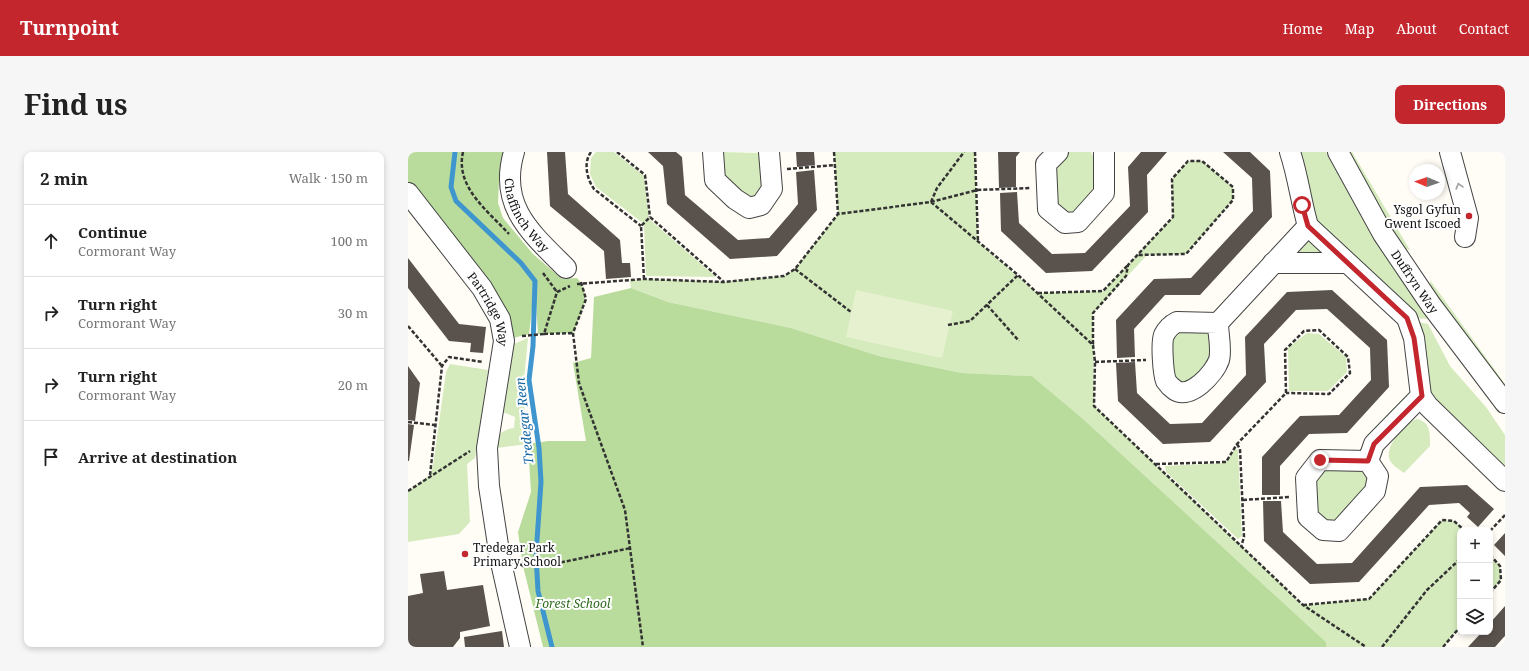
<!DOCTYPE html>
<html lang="en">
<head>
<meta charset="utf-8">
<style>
	body { margin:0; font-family:"Noto Serif",serif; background:#f6f6f6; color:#222 }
	.controls { position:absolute; right:12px; bottom:12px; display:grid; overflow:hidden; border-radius:8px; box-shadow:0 2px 6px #0003 }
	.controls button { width:36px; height:36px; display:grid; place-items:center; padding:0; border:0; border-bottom:1px solid #e0e0e0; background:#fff; color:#222; font:20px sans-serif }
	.compass { position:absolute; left:1001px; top:12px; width:36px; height:36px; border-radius:50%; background:#fff; box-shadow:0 2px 6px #0003; rotate:272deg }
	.stop { position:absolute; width:12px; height:12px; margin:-9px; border:3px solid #c4262e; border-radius:50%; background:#fff }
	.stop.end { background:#c4262e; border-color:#fff; box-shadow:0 1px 4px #0008 }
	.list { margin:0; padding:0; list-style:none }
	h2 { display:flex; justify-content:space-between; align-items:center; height:52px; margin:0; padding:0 16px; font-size:17px }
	h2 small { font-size:13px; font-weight:400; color:#767676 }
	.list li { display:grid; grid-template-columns:26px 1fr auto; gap:12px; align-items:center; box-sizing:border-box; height:72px; padding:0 16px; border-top:1px solid #e0e0e0 }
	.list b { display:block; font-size:15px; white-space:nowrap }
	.list p { margin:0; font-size:13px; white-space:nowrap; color:#767676 }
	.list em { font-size:13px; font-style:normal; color:#767676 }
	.icon { flex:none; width:22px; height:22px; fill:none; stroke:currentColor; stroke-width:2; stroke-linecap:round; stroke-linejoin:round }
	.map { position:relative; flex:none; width:1097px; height:495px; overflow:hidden; border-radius:8px }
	header { display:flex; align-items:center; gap:24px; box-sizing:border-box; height:56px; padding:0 20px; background:#c4262e; color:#fff }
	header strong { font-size:19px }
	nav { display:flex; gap:22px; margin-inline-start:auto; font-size:14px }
	.intro { display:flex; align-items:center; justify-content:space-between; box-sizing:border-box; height:96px; padding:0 24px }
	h1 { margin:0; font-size:28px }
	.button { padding:10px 18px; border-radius:8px; background:#c4262e; color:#fff; font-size:14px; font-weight:700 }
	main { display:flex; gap:24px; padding:0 24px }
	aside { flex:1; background:#fff; border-radius:8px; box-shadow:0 2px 6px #0003 }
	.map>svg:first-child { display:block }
	.green { fill:#d5ebbd }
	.forest { fill:#b9dc9c }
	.pitch { fill:#e6f2cf }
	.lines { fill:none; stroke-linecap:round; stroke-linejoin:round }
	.stream { stroke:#3f96cf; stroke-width:5 }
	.building { fill:#5a524d }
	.minor-casing { stroke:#444; stroke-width:22 }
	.path { stroke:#333; stroke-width:2.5; stroke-dasharray:4 2; stroke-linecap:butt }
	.minor { stroke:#fff; stroke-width:20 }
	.oneway { stroke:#a0a0a0 }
	.route { stroke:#c4262e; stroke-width:5 }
	.poi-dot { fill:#c4262e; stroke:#fff; stroke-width:1.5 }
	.labels { text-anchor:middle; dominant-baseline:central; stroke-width:4; stroke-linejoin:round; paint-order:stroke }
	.poi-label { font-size:12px; fill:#111; stroke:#fff; text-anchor:end }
	.street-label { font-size:12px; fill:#111; stroke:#fff }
	.park-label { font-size:12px; font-style:italic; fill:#2f6b1f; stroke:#fff }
	.water-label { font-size:13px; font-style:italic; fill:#1768a6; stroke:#fff }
</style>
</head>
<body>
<header>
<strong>Turnpoint</strong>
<nav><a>Home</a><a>Map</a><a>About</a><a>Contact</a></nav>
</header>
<div class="intro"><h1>Find us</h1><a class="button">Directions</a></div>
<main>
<aside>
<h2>2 min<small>Walk · 150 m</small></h2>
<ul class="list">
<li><svg class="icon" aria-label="ahead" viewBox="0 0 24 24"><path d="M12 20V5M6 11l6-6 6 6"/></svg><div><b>Continue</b><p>Cormorant Way</p></div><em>100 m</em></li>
<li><svg class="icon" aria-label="right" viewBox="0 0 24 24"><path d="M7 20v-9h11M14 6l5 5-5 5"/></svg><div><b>Turn right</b><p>Cormorant Way</p></div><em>30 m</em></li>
<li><svg class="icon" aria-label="right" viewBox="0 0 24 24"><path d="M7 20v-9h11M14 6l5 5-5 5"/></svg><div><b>Turn right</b><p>Cormorant Way</p></div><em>20 m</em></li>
<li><svg class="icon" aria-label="arrive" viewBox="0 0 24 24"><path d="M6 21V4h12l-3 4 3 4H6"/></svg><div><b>Arrive at destination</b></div></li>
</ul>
</aside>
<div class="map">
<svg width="1097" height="495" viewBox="0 0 1097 495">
	<rect width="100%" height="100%" fill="#fffdf5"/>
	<path class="green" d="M 188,0 L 206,0 L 236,24 L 241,67 L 308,125 L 238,124 L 236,72 L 188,35 L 182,22 L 183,6 Z
		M 314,0 L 351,1 L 355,35 L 350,46 L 330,45 L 310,12 Z
		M 426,0 L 567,0 L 570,90 L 629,141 L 695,139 L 765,65 L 764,27 L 780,9 L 794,9 L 825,35 L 825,48 L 778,102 L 739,103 L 685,161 L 686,254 L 895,453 L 961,447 L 1034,368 L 1046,369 L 1056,378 L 1052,378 L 1052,475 L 1035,495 L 918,495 L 918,490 L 674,266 L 624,224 L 554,221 L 471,204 L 383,176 L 260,150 L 223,136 L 222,129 L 236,127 L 316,130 L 376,124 L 387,117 L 430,62 Z
		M 659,0 L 683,0 L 685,4 L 685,36 L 684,41 L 669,59 L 662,61 L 650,59 L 643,20 Z
		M 887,0 L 918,0 L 953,64 L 1019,160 L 1020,167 L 1002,166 L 908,71 Z
		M 937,0 L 944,0 L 1002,98 L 997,97 L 990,91 Z
		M 899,88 L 913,98 L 914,102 L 889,104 L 887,98 Z
		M 1022,128 L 1097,232 L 1097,240 L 1023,136 Z
		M 1004,169 L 1020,172 L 1042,214 L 1078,255 L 1097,283 L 1097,319 L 1025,249 Z
		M 768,179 L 797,179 L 800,182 L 804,205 L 784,229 L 773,231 L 764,224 L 764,183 Z
		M 899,181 L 911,182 L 938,205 L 939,220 L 920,239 L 881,239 L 880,196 Z
		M 120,186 L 115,238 L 120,292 L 88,296 C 89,283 93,278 106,276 L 107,265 L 95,260 L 106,192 Z
		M 42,212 L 80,218 L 67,306 L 59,312 L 62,370 L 51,382 L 0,390 L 0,339 L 22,323 L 25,314 L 38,220 Z
		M 1009,267 C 1023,270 1022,282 1022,294 L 996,321 C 991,317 983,313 981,306 C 978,293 997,270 1009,267 Z
		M 828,296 L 830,299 L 834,384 L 830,387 L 758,320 L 757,314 L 816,311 Z
		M 952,317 L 960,323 L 962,337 L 925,372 L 909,361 C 908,344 903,331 916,318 Z
		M 1082,403 L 1092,414 L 1093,428 L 1082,441 Z"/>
	<path class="forest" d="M 0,0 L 97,0 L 91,30 L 90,51 L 95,66 L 125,102 L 154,127 L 169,126 C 185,142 172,164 165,181 L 130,182 L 127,132 L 121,182 L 101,187 L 74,125 L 0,30 Z
		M 223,136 L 260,150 L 383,176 L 471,204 L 554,221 L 624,224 L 674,266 L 918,490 L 918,495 L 135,495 L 115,414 L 110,380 L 123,340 L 120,292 L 140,289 L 178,289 L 165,211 L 183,206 L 186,145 Z"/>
	<path class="pitch" d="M 448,138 L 545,159 L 534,206 L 438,185 Z"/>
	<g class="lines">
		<path class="stream" d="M 47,0 L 43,35 L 48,49 L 113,111 L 127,129 L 125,194 L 121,228 L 131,296 L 133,330 L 128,403 L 130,439 L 144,495"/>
	</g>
	<path class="building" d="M 139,0 L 157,0 L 160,42 L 212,88 L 214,111 L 222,111 L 223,125 L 198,127 L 196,99 L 142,54 Z
		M 240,0 L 268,0 L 274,5 L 277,43 L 330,88 L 361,86 L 381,63 L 390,52 L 388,20 L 406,18 L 409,58 L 369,104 L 322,107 L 259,52 L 255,14 Z
		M 388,0 L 406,0 L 407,13 L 389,15 Z
		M 590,0 L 612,0 L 608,5 L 608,35 L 591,36 Z
		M 733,0 L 759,0 L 739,23 L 740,60 L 684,119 L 638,121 L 593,79 L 592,41 L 609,40 L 611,71 L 644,102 L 677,101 L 722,54 L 720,15 Z
		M 815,0 L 842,0 L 862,19 L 864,65 L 792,143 L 757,143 L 726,177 L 727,205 L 709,206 L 708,168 L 746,127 L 783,126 L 845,59 L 844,26 Z
		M 0,106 L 51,172 L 78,175 L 75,201 L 62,200 L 63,191 L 41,189 L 0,136 Z
		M 924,138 L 979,188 L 981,235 L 939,281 L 901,282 L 872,314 L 872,343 L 854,343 L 854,305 L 892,264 L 931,263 L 963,228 L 962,196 L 919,157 L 888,158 L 856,192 L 858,230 L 802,290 L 755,292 L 710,249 L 708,211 L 727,210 L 729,241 L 762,272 L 794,271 L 838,223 L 837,185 L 879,140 Z
		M 0,214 L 12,231 L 7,269 L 0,268 Z
		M 0,272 L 6,273 L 1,309 L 0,309 Z
		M 1059,333 L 1086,357 L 1070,375 L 1059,365 L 1062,361 L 1051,351 L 1021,353 L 951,430 L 902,432 L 856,389 L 855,349 L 873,349 L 875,380 L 909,412 L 944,411 L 1012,335 Z
		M 1097,381 L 1097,404 L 1086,393 Z
		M 36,419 L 39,438 L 75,433 L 82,474 L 52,480 L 52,486 L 45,495 L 0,495 L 0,444 L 15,441 L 12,422 Z
		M 1097,454 L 1097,484 L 1095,486 L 1087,495 L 1060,495 L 1074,480 L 1082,480 L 1082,471 Z
		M 94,479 L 96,495 L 57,495 L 56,485 Z"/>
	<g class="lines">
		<defs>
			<g id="minor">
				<path id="s1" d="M 106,0 C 90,54 123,81 158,116"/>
				<path d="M 305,0 L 307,28 L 327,47 L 341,56 L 353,53 L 364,37 L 361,0"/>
				<path d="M 650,0 L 638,12 L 640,57 L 657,71 L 670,70 L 696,41 L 696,0"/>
				<path d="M 882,0 C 890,24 893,50 900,74 L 999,166 L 1006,186 L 1013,244 L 1020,254 L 1097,329"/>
				<path id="s2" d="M 930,0 L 975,82 L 1023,153 L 1097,251"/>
				<path d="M 1042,0 L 1060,66 L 1057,85"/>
				<path id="s3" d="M 0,41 L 74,136 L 92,167 L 96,189 L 79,296 L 81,334 L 92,406 L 112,495"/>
				<path d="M 865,111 L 938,111"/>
				<path d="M 810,171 L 769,170 C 763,173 759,177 756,183 C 753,190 755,221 758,229 C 760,232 764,236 767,238 C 782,248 806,222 811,208 C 814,198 810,182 810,171 L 900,74"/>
				<path d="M 960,309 L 912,308 L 898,326 L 900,365 L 915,378 L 931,379 L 967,339 L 970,324 L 960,309 L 966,292 L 1013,244"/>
			</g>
		</defs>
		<use href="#minor" class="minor-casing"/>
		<path class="path" d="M 55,0 C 47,35 80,59 101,82
			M 183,0 C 175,11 179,27 186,37 L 233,74
			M 209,0 L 237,23 L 242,65
			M 426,0 L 430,62
			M 567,0 L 570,90
			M 379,17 L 427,13
			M 523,50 L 610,123 L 685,193 L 687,210 L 686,254 L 895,453 L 958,495
			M 523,50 L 529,36 L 556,0
			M 387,117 L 443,160
			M 135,121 L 149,140
			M 236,127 L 233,74 L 242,65 L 316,130
			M 173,130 L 178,147 L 165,181 L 171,231 L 217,358 L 235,495
			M 169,132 L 236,127 L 316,130 L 376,124 L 387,117 L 430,62 L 523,50 L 569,38 L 622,36
			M 630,141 L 695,139 L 720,113
			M 579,153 L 611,189
			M 540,173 L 562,169 L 610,123
			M 0,174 L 34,214
			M 136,182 L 165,181
			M 114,184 L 136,182 L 149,140 L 162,134
			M 685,192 L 685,161 L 718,124 L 720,113 L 765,65 L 764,27 L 780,9 L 794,9 L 825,35 L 825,48 L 778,102 L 730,103
			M 687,210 L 738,208
			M 0,270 L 27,273
			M 829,292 L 832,297 L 836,385 L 833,395
			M 748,312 L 818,310 L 829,292 L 878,241 L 877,198 L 896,179 L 911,178 L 940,205 L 942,221 L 921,242 L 878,241
			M 22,323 L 34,214 L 41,205 L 75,210
			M 0,339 L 62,299
			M 835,348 L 882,345
			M 1082,379 L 1097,363
			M 1082,403 L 1092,414 L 1093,428 L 1082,441
			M 112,412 L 115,414 L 133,411 L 145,412 L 223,396
			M 895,453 L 961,447 L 1034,368 L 1046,369 L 1056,378
			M 974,495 L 1019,438 L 1052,407
			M 1035,495 L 1052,475"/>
		<use href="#minor" class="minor"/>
	</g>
	<defs><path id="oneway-chevron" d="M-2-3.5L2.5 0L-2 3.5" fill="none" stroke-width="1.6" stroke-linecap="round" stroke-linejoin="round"/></defs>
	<use class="oneway" href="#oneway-chevron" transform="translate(1051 34) rotate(-106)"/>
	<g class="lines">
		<path class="route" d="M 894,53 L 900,74 L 999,166 L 1006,186 L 1014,244 L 966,292 L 960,309 L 912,308"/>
	</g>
	<g class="poi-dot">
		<circle cx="1061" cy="64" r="4"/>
		<circle cx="57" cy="402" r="4"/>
	</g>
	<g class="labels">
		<g class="poi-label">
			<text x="1053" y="57">Ysgol Gyfun<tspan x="1053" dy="14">Gwent Iscoed</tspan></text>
			<text x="65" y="395" text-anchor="start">Tredegar Park<tspan x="65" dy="14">Primary School</tspan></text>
		</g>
		<g class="street-label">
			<text stroke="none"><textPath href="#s1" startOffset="68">Chaffinch Way</textPath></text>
			<text stroke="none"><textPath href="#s2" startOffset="151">Duffryn Way</textPath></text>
			<text stroke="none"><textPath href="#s3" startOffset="143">Partridge Way</textPath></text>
		</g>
		<g class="park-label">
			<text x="165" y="451">Forest School</text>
		</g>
		<g class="water-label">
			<text transform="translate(116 269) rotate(-96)">Tredegar Reen</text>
		</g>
	</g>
</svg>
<div class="controls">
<button>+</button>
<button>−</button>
<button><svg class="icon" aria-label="layers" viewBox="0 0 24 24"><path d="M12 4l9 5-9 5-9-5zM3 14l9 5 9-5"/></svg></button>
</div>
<svg class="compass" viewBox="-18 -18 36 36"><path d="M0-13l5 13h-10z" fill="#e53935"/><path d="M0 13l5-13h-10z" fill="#767676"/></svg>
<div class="stop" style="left:894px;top:53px"></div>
<div class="stop end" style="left:912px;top:308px"></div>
</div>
</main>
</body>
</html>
